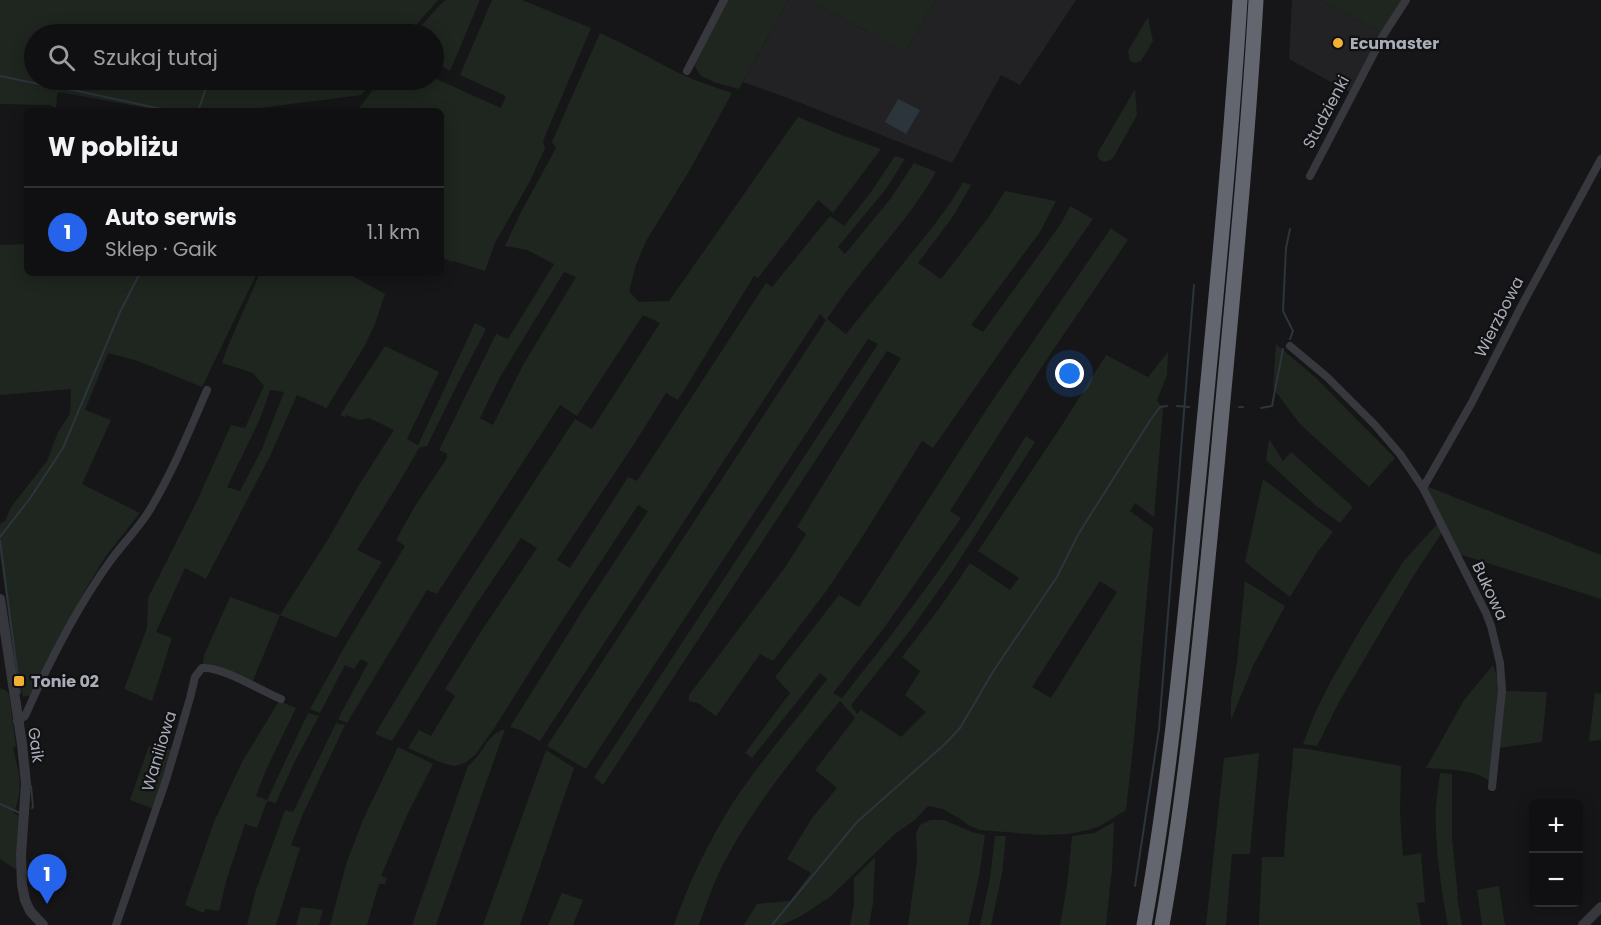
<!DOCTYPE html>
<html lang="pl">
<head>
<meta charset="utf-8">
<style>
	body { margin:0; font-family:Poppins,sans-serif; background:#19191b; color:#f1f3f6 }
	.controls { position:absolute; right:18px; bottom:18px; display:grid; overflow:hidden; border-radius:9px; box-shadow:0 3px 15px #0003 }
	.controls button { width:54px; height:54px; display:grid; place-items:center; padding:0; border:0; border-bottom:2px solid #303032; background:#101012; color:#f1f3f6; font:30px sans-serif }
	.you { position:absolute; left:1070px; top:374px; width:21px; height:21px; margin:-15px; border:4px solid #fff; border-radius:50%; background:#1a73e8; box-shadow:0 0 0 9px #1a73e833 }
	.badge { display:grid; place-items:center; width:39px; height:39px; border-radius:50%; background:#2563eb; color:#fff; font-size:20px; font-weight:700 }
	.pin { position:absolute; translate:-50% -50px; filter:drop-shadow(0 2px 3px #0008) }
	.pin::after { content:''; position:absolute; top:32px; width:21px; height:18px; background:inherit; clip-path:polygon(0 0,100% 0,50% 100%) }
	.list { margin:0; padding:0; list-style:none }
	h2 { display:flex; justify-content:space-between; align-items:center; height:78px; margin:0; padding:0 24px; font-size:26px }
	h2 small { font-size:20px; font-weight:400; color:#9c9d9f }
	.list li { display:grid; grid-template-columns:39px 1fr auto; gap:18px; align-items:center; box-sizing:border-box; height:90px; padding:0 24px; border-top:2px solid #303032 }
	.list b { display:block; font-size:22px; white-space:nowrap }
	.list p { margin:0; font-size:20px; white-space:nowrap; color:#9c9d9f }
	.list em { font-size:20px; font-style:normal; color:#9c9d9f }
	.icon { flex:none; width:33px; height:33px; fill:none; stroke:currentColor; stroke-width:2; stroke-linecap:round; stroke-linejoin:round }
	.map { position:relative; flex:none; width:1601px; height:925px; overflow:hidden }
	.search { position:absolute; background:#101012; box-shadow:0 3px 15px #0003; left:24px; top:24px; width:420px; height:66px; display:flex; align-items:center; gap:15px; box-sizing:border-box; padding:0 21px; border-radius:33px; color:#9c9d9f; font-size:22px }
	.panel { position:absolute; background:#101012; box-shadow:0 3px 15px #0003; left:24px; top:108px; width:420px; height:168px; border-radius:9px }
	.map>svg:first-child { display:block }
	.built { fill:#222225 }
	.green { fill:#1e261f; fill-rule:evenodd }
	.water { fill:#2c353c }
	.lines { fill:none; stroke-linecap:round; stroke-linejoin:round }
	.stream { stroke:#2c353c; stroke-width:2 }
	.minor { stroke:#37383d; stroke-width:8 }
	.tertiary { stroke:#37383d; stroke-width:10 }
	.motorway { stroke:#63666e; stroke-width:15 }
	.poi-dot { fill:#f2b134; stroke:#111113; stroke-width:2 }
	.labels { text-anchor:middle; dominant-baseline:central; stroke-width:4.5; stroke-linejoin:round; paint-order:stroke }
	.poi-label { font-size:16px; font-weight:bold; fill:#a8adb8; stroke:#111113; text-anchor:start }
	.street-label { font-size:16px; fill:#a8adb8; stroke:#111113 }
</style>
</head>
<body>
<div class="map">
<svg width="1601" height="925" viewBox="0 0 1601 925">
	<rect width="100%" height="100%" fill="#161618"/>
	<path class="built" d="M 788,0 L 807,0 L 905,51 L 936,0 L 1076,0 L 1020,85 L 1001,75 L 952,163 L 793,100 L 743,82 Z
		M 1292,0 L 1319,0 L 1383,33 L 1351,93 L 1289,59 Z"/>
	<path class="green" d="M 0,0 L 438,0 L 408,34 L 34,34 L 34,80 L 373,80 L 361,95 L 237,111 L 218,111 L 217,108 L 208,111 L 163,111 L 59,92 L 57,94 L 56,108 L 50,105 L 0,104 Z
		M 446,0 L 480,0 L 450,71 L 434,62 L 434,34 L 414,34 L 439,6 Z
		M 492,0 L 522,0 L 591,28 L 543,141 L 545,148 L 530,181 L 495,243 L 485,271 L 453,261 L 452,262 L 441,257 L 441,111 L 357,111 L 380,80 L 434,80 L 434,78 L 501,108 L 506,96 L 460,75 Z
		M 727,0 L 788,0 L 739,89 L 714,82 L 701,76 L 695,67 L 696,56 Z
		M 807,0 L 936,0 L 905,51 Z
		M 1319,0 L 1403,0 L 1383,33 Z
		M 1148,17 L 1153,41 L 1141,61 L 1135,63 L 1130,61 L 1128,51 Z
		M 600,33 C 627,45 653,60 679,73 C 696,81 714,87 732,93 L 691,168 L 646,241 L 636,265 L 629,291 L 639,302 L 669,301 L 798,117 L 839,134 L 881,149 L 833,213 L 818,200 L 758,278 L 754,276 L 678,400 L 666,393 L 636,441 L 557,560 L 570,568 L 628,477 L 637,481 L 766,283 L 772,287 L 830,216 L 844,226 L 871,192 L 895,156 L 905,159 L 886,189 L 838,247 L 845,254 L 891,198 L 914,163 L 936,172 C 906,225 860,268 827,319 L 846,334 L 931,229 L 951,202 L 963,182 L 971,185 L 954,215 L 918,263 L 941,279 L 988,218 L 1005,191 L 1056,201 L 1040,232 L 971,325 L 983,332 L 1033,263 L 1062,222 L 1070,206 L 1093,219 L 933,448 L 922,441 L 861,539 L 827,590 L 773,661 L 760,654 L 716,716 L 698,703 L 689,701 L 689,695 L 786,566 L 806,534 L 797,527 L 901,358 L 887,351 L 603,785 L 594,777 L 878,344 L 868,339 L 586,769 L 547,746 L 826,320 L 820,314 L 540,741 L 520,730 L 510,727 L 586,605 L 648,511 L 638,505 L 556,630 L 495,727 L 475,755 L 465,763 L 454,766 L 442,763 L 408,748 L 419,730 L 431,736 L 455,696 L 445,689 L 482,630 L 537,548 L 521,538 L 475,606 L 392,741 L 375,734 L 442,623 L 575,419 L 592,429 L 660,323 L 643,315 L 577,416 L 560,405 L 437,594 L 427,590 L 347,723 L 338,719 L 368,663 L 361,659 L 354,669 L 345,665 L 320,713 L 310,709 L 346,644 L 405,546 L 396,540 L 415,506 L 447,458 L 447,454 L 439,450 L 496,334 L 508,339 L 554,264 L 527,250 L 505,246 L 520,214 L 556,148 L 552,142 ZM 564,272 L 576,277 L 523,365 L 493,425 L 480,418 L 500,377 Z
		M 1135,89 L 1137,115 L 1113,158 C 1108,162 1104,163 1099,159 L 1097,154 Z
		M 1111,228 L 1128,240 L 1043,365 L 950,511 L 961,518 L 884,628 L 833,693 L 842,698 L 889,638 L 929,584 L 972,523 L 1026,436 L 1035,442 L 951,573 L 909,632 L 851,705 L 857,714 L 861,710 L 901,737 L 926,712 L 905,695 L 920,671 L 902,657 L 941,606 L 970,563 L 1010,590 L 1019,578 L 978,551 L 1064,422 L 1106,355 L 1148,377 L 1168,352 L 1167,375 L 1157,400 L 1163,409 L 1154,517 L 1135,503 L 1130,511 L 1153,528 L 1134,739 L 1126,810 L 1100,826 L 1088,830 L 1068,834 L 1041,835 L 980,830 L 968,825 L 962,820 L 943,809 L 928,806 L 915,820 L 896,833 L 830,897 L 801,916 L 782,925 L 744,925 L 757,904 L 790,901 L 811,873 L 787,859 L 812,818 L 837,788 L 815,770 L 855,718 L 840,701 C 801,748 756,803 727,857 C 715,878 707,902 699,925 L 674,925 C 689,882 708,843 732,804 C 761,760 796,721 827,679 L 820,673 L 752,758 L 745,753 L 790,693 L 775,677 L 839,595 L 859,607 L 988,407 ZM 1100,581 L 1117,592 L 1051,698 L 1032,687 Z
		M 27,244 L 27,273 L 257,273 L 202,387 L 138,361 L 108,353 L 85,410 L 111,420 L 82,484 L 140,513 L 106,556 L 84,592 L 32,695 L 23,697 L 21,686 L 17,685 L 0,553 L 0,524 L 5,521 L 11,507 L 47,461 L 58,432 L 70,414 L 71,389 L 0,395 L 0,245 Z
		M 260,273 L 347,273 L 385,294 L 375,324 L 364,347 L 326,409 L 324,407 L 297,395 L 270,456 L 206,579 L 185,568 L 156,632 L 172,638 L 152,701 L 124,689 L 147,628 L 148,598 L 195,505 L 231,425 L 245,428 L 264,386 L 253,373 L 222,363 L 228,346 ZM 270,390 L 284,392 L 262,449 L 240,491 L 227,487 L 260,419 Z
		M 475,323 L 486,329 L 454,391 L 427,446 L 419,448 C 400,483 378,516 357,550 L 382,562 L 336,638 L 280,615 L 252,683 L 203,664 L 204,655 L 230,597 L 280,615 L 330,536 L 359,485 L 394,430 L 369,418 L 359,420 L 346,415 L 345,417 L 340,415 L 385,346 L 439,372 L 407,439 L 418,445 Z
		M 1276,344 L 1316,378 L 1395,458 L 1369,487 L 1300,424 L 1273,388 Z
		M 1269,439 L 1283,461 L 1291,452 L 1353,507 L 1340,523 L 1315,505 L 1266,460 Z
		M 1263,479 L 1333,532 L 1317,553 L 1290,597 L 1245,562 Z
		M 1426,486 L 1601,555 L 1601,599 L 1459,554 Z
		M 1438,523 L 1443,531 L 1414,575 L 1339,702 L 1317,746 L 1303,744 L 1314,715 L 1331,681 L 1360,630 L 1403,562 Z
		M 1245,581 L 1285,606 L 1253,666 L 1231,720 L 1231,699 L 1237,662 Z
		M 1493,665 L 1498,680 L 1499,699 L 1491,782 C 1473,768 1447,770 1426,768 L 1464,700 Z
		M 0,688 L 5,690 L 9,694 L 16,746 L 13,748 C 19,774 24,787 14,813 L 19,816 L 17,870 L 0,859 Z
		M 1504,691 L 1547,692 L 1542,742 L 1498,748 Z
		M 1595,693 L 1601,694 L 1601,740 L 1589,741 Z
		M 279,701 L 296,708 L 265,772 L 256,796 L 267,800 L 308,713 L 319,716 L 294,763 L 276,803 L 267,801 L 257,828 L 245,824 L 227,878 L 219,911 L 205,909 L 204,913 L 185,905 L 214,822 L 242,762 Z
		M 336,723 L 345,725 L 303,814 L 291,845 L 300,848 L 276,925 L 247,925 L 256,890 L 285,810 L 293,812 Z
		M 505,729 L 436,925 L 412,925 L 468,766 C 483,755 486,734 505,729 Z
		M 149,746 L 173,750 L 154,809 L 130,800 Z
		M 398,747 L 433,764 L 408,813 L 381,876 L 387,878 L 385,884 L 379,884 L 367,925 L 330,925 L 347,861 L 363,820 Z
		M 1293,748 L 1308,749 L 1401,766 L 1400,813 L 1403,856 L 1421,853 L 1425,902 L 1417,903 L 1421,925 L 1259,925 L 1262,857 L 1284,857 L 1287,813 L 1292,767 Z
		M 546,750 L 574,768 L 520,925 L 483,925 Z
		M 1259,753 L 1250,854 L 1232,854 L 1226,925 L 1206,925 L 1224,758 Z
		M 1440,773 L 1452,774 L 1452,839 L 1458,896 L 1457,897 L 1462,925 L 1448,925 C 1441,889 1434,841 1436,805 C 1437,794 1439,783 1440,773 Z
		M 930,820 L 944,820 L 972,832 L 985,835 L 979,876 L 968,925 L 908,925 L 917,861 L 916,833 L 920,825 Z
		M 1114,822 L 1112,869 L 1106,925 L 1060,925 L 1067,886 L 1072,836 L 1094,833 Z
		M 995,836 L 1006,836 L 1002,874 L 991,925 L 980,925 L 990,878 Z
		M 875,857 L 873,903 L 869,925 L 850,925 L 854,904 L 854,878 Z
		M 1499,886 L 1505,925 L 1482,925 L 1477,890 Z
		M 562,893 L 583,900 L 573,925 L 548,925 Z
		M 301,907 L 323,910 L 319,925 L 296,925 Z"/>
	<path class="water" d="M 898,99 L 920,110 L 906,134 L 885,122 Z"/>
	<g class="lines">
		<path class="stream" d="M 0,76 L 53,87
			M 59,87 L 171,111
			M 198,111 L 209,80
			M 1290,339 L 1293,331 L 1283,311 L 1286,248 L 1290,229
			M 1177,406 L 1189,407
			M 1239,407 L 1243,407
			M 1261,408 L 1272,406 L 1283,349
			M 0,537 L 31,497 L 63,448 L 120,312 L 140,273
			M 0,541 L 20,693
			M 31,786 L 33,807 L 32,808
			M 0,804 L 20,813
			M 1135,886 L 1159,729 L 1194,285
			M 772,925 L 857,822 L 945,744 L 960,728 L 994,670 L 1057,577 L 1079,533 L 1151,419 L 1160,407 L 1167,406"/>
		<path class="minor" d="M 687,71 L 724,0
			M 1310,176 L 1384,34 L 1406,0
			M 1290,346 L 1327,377 L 1375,425 L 1400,454 L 1423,488 L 1486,613 L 1491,626 L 1500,663 L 1502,690 L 1492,787
			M 1423,488 L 1471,404 L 1522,305 L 1601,159
			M 17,721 L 25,716 C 49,662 76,608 111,560 C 124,542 141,526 152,506 C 174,469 190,429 207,390
			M 116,925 L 167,777 L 190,698 L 195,677 L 202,668 C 222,666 261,691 281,699"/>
		<path class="tertiary" d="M 0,599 L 22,744 L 26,784 L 21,855 L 22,885 L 25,900 L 30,911 L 43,925
			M 1583,925 L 1601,907"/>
		<path class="motorway" d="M 1144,925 C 1171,776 1184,626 1199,475 C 1214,317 1230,159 1240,0
			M 1162,925 C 1189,773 1202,619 1217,466 C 1231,311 1247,156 1256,0"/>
	</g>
	<g class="poi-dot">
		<circle cx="1338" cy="43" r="6"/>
		<rect x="13" y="675" width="12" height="12" rx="3"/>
	</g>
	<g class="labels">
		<g class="poi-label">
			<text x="1350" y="43">Ecumaster</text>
			<text x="31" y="681">Tonie 02</text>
		</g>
		<g class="street-label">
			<text transform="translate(1326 112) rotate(-62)">Studzienki</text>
			<text transform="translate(1499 317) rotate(-63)">Wierzbowa</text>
			<text transform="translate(1490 591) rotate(65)">Bukowa</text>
			<text transform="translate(36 745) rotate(82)">Gaik</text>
			<text transform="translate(159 751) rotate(-73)">Waniliowa</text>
		</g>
	</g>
</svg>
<div class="controls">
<button>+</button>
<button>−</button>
</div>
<div class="you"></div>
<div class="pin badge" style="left:47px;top:904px">1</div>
<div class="search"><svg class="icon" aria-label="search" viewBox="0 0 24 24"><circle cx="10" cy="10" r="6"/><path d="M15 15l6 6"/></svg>Szukaj tutaj</div>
<section class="panel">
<h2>W pobliżu<small></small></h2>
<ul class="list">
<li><span class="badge">1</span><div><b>Auto serwis</b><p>Sklep · Gaik</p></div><em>1.1 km</em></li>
</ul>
</section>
</div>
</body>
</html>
